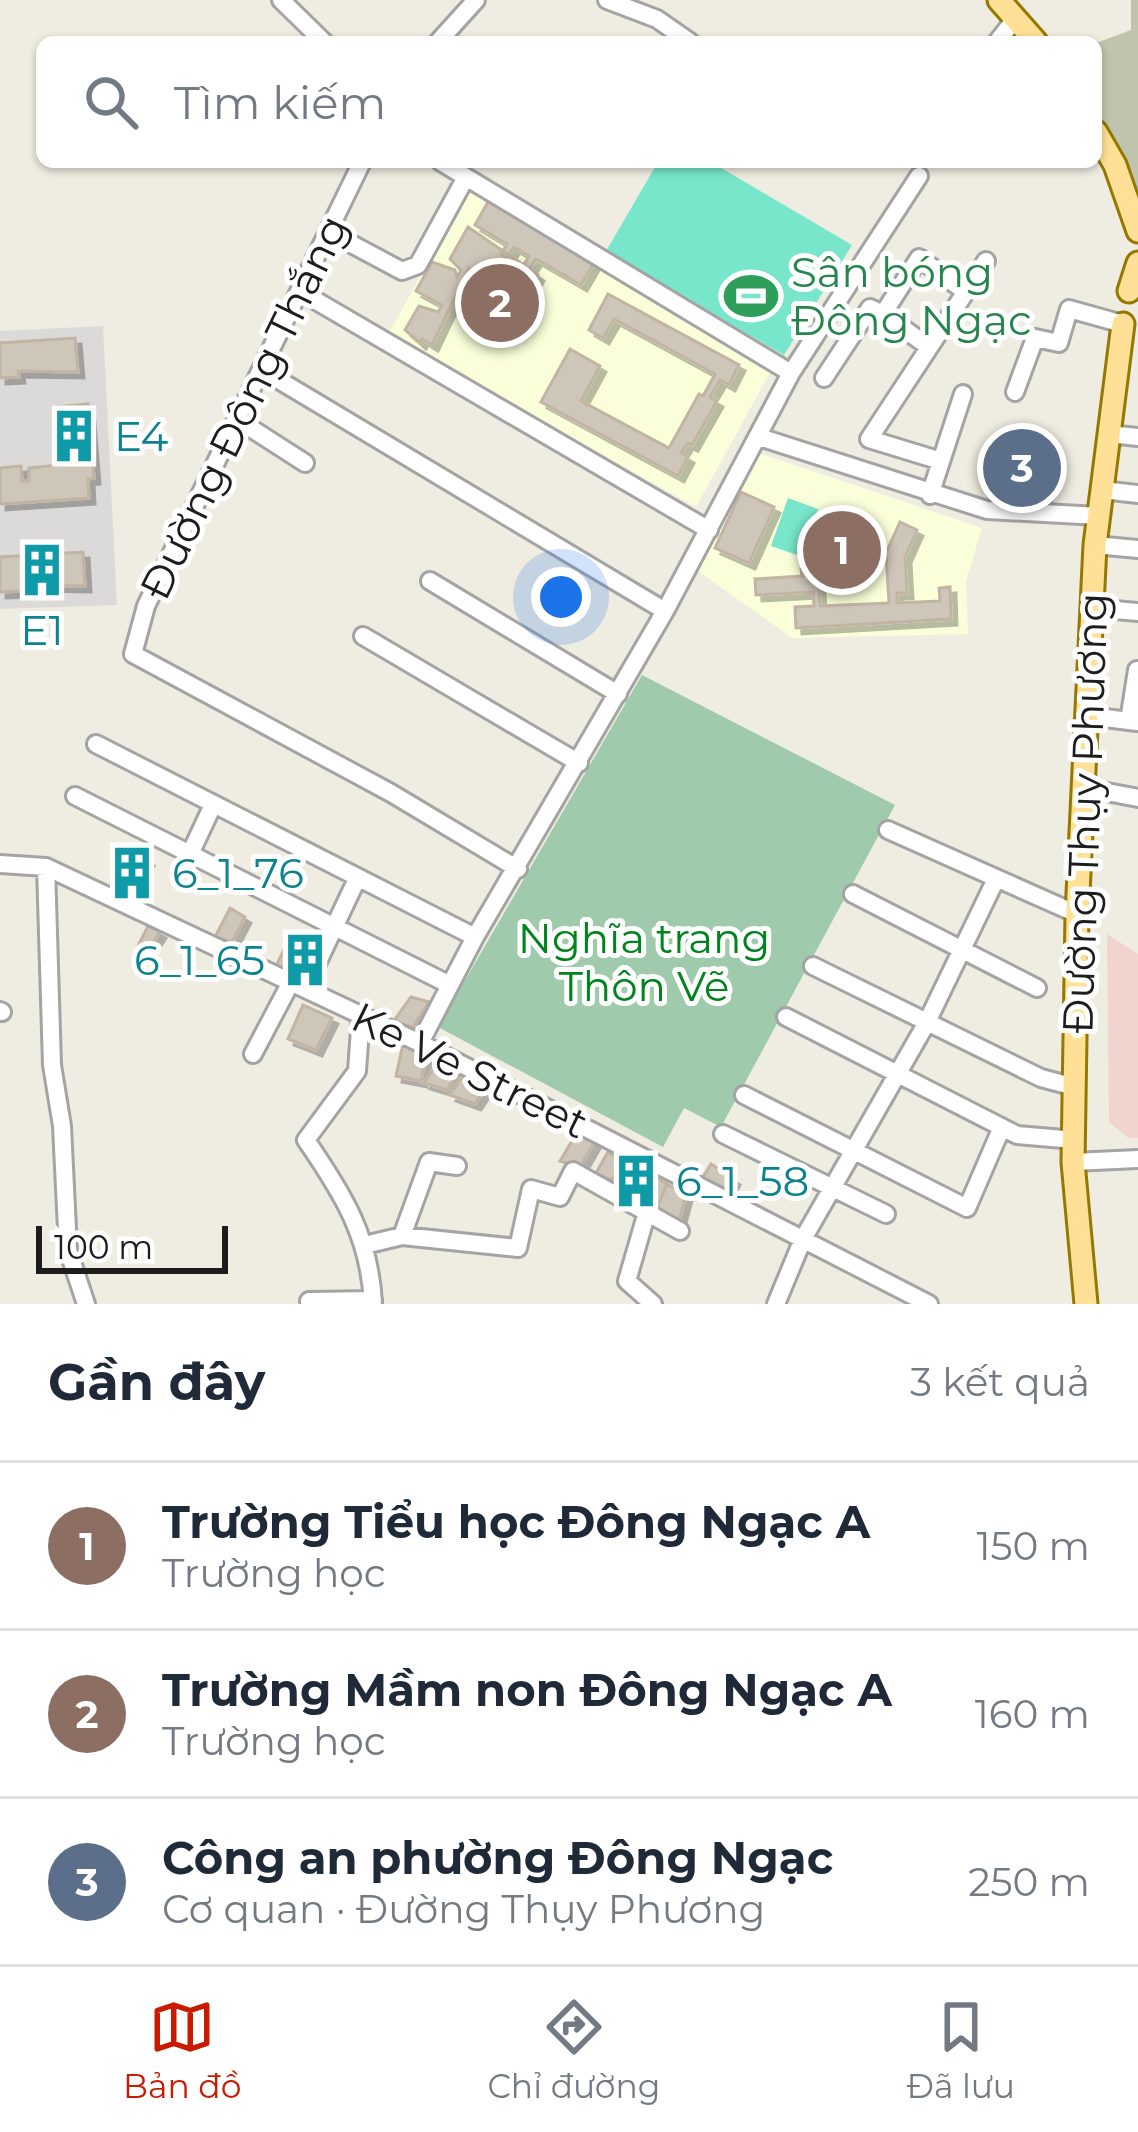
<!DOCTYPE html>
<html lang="vi">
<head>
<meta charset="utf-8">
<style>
	body { margin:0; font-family:Montserrat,sans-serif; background:#f2f2f3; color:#1f2937 }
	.scale { position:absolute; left:36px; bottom:30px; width:192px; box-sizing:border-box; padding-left:12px; border:6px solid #1d1d1d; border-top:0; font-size:33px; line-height:42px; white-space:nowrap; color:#1d1d1d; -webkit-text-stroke:9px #fff; paint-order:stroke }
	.you { position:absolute; left:561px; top:597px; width:42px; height:42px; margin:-30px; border:9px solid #fff; border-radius:50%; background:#1a73e8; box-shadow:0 0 0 18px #1a73e833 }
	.badge { display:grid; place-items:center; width:78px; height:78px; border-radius:50%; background:#c91b00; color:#fff; font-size:39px; font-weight:700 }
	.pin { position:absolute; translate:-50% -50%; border:6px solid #fff; box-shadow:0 3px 12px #0006 }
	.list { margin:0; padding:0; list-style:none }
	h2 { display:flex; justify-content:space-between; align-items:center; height:156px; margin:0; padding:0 48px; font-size:51px }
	h2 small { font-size:39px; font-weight:400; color:#747a83 }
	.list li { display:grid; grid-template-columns:78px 1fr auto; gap:36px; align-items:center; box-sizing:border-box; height:168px; padding:0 48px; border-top:3px solid #e0e1e3 }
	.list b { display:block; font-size:45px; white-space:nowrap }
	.list p { margin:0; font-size:39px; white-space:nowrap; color:#747a83 }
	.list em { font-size:39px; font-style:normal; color:#747a83 }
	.icon { flex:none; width:66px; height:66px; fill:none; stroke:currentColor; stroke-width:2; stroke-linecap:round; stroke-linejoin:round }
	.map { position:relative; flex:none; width:1138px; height:1304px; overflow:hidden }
	.search { position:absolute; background:#fff; box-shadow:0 3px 9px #0004; left:36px; right:36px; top:36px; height:132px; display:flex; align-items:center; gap:30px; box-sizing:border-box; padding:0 42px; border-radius:18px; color:#747a83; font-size:45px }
	.sheet { height:660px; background:#fff }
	nav { display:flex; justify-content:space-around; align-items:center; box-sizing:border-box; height:168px; border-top:3px solid #e0e1e3; background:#fff; font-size:33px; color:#747a83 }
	nav a { display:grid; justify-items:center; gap:6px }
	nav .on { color:#c91b00 }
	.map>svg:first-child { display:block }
	.residential { fill:#dbdad9 }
	.commercial { fill:#f2d4ce }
	.education { fill:#faffda }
	.construction { fill:#c1c4ac }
	.cemetery { fill:#a0caac }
	.pitch { fill:#77e6ca }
	.building { fill:#cfc6ba; stroke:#c2b4a2; stroke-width:3; filter:url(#shadow) }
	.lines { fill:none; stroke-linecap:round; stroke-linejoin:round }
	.minor-casing { stroke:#a4a4a4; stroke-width:22 }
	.major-casing { stroke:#957800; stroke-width:27 }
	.minor { stroke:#fff; stroke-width:16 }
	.major { stroke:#ffe096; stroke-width:21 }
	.labels { text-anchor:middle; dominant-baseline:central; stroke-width:10; stroke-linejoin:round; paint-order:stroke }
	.leisure-label { font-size:42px; fill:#27864d; stroke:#fff; text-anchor:start }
	.street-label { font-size:42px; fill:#1d1d1d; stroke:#fff }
	.culture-label { font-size:42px; fill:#0d838f; stroke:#fff; text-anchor:start }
	.park-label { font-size:42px; fill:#01841e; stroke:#fff }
</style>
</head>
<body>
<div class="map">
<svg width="1138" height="1304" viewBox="0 0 1138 1304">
	<defs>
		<filter id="shadow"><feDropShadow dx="6" dy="6" stdDeviation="0" flood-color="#0004"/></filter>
	</defs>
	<rect width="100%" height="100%" fill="#efece1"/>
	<path class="residential" d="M 103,326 L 117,605 L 0,609 L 0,331 Z"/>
	<path class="commercial" d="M 1107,934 L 1138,954 L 1138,1138 L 1127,1137 L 1109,1122 Z"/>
	<path class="education" d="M 469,188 L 772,369 L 696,507 L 388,335 Z
		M 759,453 L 982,528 L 966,581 L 968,634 L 792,638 L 698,571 Z"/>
	<path class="construction" d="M 1131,0 L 1138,0 L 1138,228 L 1096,129 L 1096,43 L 1131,30 Z"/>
	<path class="cemetery" d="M 642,675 L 895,805 L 721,1127 L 684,1108 L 663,1147 L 438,1027 Z"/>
	<path class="pitch" d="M 658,162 L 711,162 L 852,245 L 784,355 L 605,253 Z
		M 788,498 L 818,509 L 800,556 L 771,546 Z"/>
	<path class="building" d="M 489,200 L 595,261 L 581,285 L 536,259 L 529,270 L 523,266 L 529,256 L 514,247 L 507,258 L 501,254 L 507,244 L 475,225 Z
		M 468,227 L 538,275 L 520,306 L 486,287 L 491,278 L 469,268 L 432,345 L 422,339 L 420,343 L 405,330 L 419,306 L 438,312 L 442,305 L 416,291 L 432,262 L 455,270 L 457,277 L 461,270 L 450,259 Z
		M 608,294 L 739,365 L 729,385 L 720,380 L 710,397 L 717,401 L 692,445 L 687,443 L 681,453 L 688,457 L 678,476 L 541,402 L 570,349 L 600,366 L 581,401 L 669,448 L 699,394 L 703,396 L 715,374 L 614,319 L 603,338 L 589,330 Z
		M 75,338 L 78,372 L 18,371 L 19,377 L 0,378 L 0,343 Z
		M 88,404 L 94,478 L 88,479 L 89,498 L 0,504 L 0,468 L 21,466 L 22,481 L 29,481 L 29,468 L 59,465 L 54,407 Z
		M 1000,475 L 1047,478 L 1045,503 L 998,500 Z
		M 741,492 L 774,507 L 749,563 L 715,548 Z
		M 900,522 L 917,530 L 905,557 L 907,593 L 897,593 L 897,603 L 940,601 L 939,588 L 950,587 L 951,619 L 796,628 L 795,607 L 814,606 L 813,592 L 756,595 L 755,579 L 802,576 L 801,569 L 818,568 L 820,606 L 889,603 L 886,553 Z
		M 83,552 L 85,586 L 26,585 L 26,591 L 0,592 L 0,557 Z
		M 137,853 L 148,860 L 125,895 L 114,888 Z
		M 230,908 L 245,917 L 232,942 L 215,937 Z
		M 148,926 L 160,932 L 145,956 L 135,952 Z
		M 290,937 L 302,944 L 288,968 L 276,966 Z
		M 411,997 L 429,1002 L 413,1027 L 393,1022 Z
		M 303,1005 L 332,1018 L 316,1050 L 288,1039 Z
		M 403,1044 L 426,1055 L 421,1081 L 396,1076 Z
		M 439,1059 L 458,1072 L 447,1090 L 424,1083 Z
		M 465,1072 L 489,1083 L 475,1104 L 450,1095 Z
		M 576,1134 L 595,1141 L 580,1167 L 560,1161 Z
		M 608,1152 L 622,1162 L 612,1180 L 596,1173 Z
		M 635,1164 L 653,1176 L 639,1200 L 617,1186 Z
		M 711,1164 L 734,1179 L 726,1195 L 700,1182 Z
		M 653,1176 L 667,1184 L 656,1211 L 639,1200 Z
		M 667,1184 L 686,1195 L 679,1221 L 656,1211 Z"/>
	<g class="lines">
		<defs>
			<path id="minor" d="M 281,0 L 324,42
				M 607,0 L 657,19 L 690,42
				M 438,42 L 476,0
				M 997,42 L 1015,19
				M 362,162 L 146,606 L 133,654 L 391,793 L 518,869
				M 441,162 L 791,373
				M 329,232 L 402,271 L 418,265 L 466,177
				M 301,292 L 709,530
				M 883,314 L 929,347
				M 262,370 L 665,611
				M 824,378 L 870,308 L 883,314 L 919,258 L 966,292
				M 1015,392 L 1035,338 L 1059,343 L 1069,309 L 1123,324
				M 238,420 L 305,463
				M 1109,434 L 1138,437
				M 759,437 L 987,510 L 1099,516
				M 941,461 L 869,439 L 986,261
				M 1102,490 L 1138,494
				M 930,495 L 963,394
				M 1095,545 L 1138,549
				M 430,581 L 618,694
				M 1092,608 L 1138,612
				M 363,636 L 579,763
				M 1089,716 L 1137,722
				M 1129,721 L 1137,670
				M 96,744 L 475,937
				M 1086,788 L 1138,798
				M 75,796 L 450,985
				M 888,830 L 1077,914
				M 190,854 L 212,807
				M 0,864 L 46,867 L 420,1043 L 929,1304
				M 46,867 L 52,1065 L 62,1126 L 68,1250 L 86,1304
				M 853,894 L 1037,988
				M 813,966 L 1041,1078 L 1075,1087
				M 305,989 L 357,879
				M 0,1011 L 2,1012
				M 361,1015 L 357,1071 L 306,1140 C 343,1194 370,1237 373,1304
				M 786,1017 L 1017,1135 L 1075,1140
				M 420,1043 L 475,937 L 665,611 L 791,373 L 919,176
				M 253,1054 L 291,982
				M 744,1095 L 967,1208 L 1002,1127
				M 723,1134 L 886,1214
				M 1073,1162 L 1138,1159
				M 647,1212 L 627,1281 L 653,1304
				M 402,1236 L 429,1162 L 457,1166
				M 365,1245 L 402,1236 L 518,1248 L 531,1189 L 560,1197 L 573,1171 L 680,1231
				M 309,1301 L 373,1300
				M 776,1304 L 803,1239 L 926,1024 L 996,879"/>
			<path id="major" d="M 999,0 L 1036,42
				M 1096,132 L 1115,165 L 1138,231
				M 1129,291 L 1138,263
				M 1086,1304 L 1073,1162 L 1077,914 L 1095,545 L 1123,324"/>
		</defs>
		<use href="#minor" class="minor-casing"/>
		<use href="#major" class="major-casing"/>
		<use href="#minor" class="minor"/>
		<use href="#major" class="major"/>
	</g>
	<defs>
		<symbol id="stadium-bare" viewBox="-9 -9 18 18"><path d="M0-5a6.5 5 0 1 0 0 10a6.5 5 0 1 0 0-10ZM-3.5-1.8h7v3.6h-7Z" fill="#2e9e5b" stroke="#fff" stroke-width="2.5" paint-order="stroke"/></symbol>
		<symbol id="building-bare" viewBox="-9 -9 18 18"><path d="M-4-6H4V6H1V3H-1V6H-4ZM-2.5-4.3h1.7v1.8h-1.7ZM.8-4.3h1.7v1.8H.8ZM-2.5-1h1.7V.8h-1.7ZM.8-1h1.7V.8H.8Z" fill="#0f9aa8" stroke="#fff" stroke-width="2.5" paint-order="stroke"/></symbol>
	</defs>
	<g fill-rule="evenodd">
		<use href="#stadium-bare" x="713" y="258" width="76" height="76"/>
		<use href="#building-bare" x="36" y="398" width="76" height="76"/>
		<use href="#building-bare" x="4" y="532" width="76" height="76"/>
		<use href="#building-bare" x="94" y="835" width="76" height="76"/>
		<use href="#building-bare" x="267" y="922" width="76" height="76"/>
		<use href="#building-bare" x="598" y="1143" width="76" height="76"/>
	</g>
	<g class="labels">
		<g class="leisure-label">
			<text x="791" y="272">Sân bóng<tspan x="791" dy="48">Đông Ngạc</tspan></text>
		</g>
		<g class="street-label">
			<text transform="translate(244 407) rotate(-64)">Đường Đông Thắng</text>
			<text transform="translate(1085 813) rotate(-88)">Đường Thụy Phương</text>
			<text transform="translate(470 1070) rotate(26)">Ke Ve Street</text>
		</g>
		<g class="culture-label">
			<text x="114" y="436">E4</text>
			<text x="42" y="630" text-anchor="middle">E1</text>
			<text x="172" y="873">6_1_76</text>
			<text x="265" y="960" text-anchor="end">6_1_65</text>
			<text x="676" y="1181">6_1_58</text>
		</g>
		<g class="park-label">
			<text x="644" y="938">Nghĩa trang<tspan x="644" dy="48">Thôn Vẽ</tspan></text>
		</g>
	</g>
</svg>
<div class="scale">100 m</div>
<div class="you"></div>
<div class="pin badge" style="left:842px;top:550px;background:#8d6e63">1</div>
<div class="pin badge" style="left:500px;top:303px;background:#8d6e63">2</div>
<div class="pin badge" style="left:1022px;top:468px;background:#5c6f8a">3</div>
<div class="search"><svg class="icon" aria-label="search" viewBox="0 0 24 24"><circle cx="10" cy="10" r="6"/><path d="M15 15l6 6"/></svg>Tìm kiếm</div>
</div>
<section class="sheet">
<h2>Gần đây<small>3 kết quả</small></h2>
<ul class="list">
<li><span class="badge" style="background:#8d6e63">1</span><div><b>Trường Tiểu học Đông Ngạc A</b><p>Trường học</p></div><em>150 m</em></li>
<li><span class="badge" style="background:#8d6e63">2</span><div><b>Trường Mầm non Đông Ngạc A</b><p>Trường học</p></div><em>160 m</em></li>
<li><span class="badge" style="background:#5c6f8a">3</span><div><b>Công an phường Đông Ngạc</b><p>Cơ quan · Đường Thụy Phương</p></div><em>250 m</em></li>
</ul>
</section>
<nav>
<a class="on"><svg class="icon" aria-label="map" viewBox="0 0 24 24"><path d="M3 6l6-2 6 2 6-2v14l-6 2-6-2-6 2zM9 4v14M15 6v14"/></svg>Bản đồ</a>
<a><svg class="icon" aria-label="directions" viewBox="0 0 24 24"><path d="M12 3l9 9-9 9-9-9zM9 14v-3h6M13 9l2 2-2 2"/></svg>Chỉ đường</a>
<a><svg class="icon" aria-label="saved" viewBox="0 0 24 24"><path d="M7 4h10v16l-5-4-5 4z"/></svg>Đã lưu</a>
</nav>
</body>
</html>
